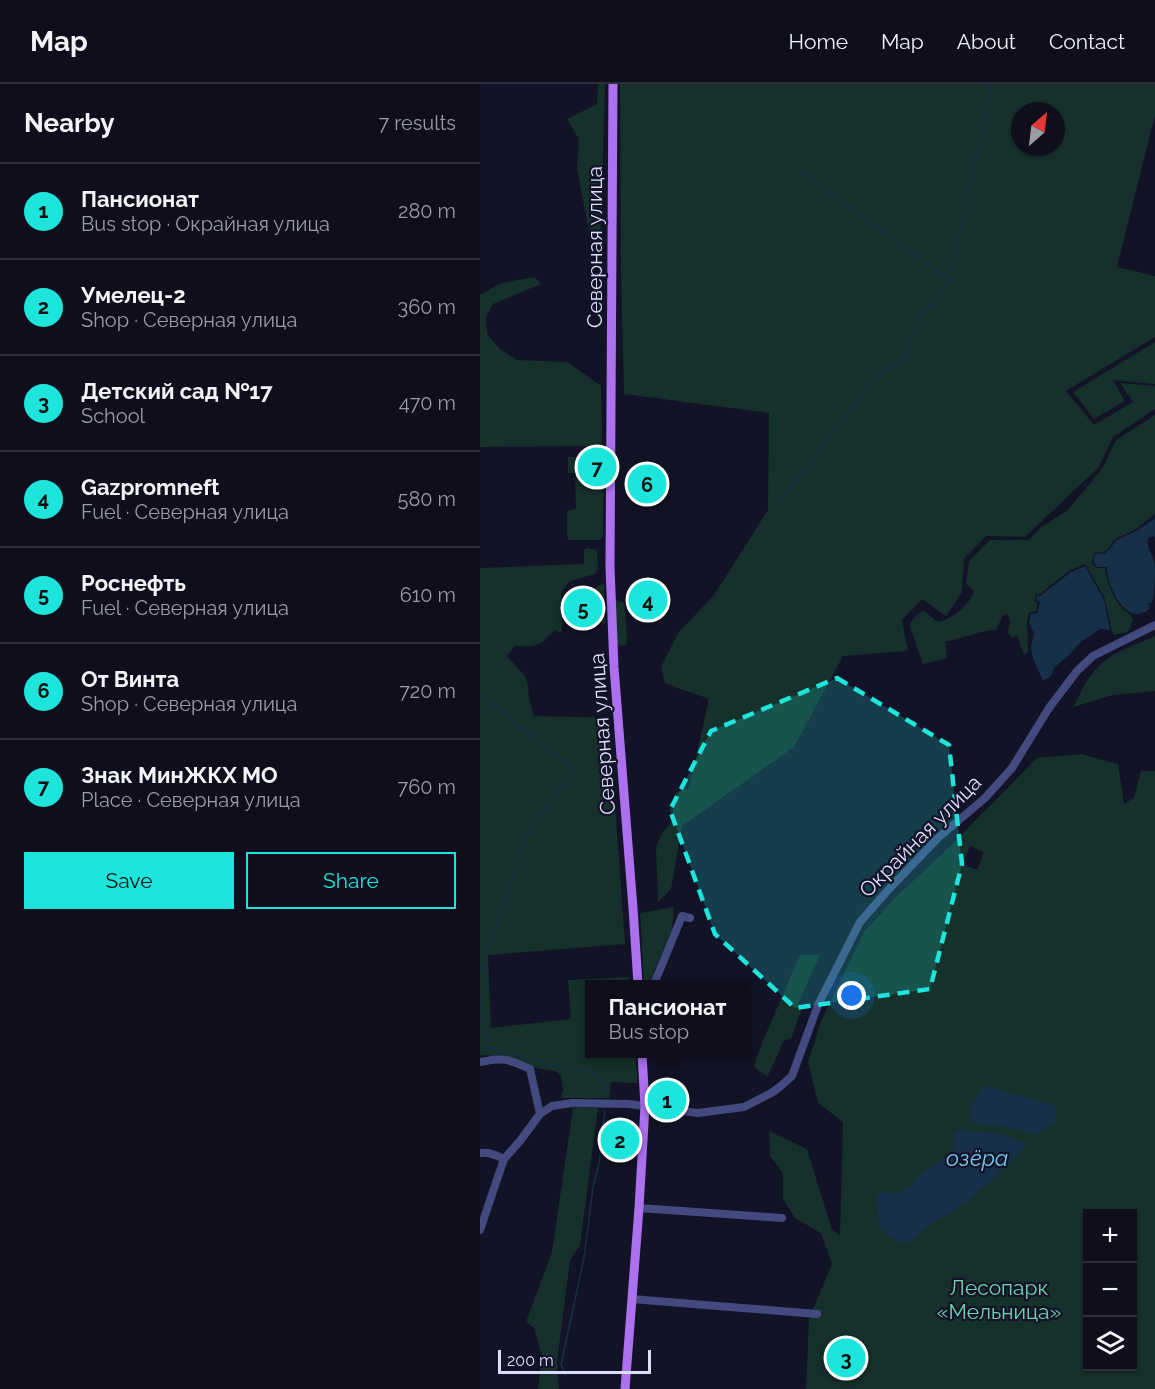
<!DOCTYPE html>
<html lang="en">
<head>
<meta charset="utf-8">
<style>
	body { margin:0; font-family:Raleway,sans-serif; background:#1c1c2a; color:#f1f3f6 }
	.controls { position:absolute; right:18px; bottom:18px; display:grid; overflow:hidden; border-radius:0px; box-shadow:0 2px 4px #0004 }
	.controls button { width:54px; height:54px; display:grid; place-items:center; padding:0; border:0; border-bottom:2px solid #2e2e3b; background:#0e0e1d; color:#f1f3f6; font:30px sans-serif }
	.compass { position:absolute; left:531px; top:18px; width:54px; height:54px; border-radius:50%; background:#0e0e1d; box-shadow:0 2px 4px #0004; rotate:28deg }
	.scale { position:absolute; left:18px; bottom:15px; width:153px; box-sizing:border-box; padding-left:6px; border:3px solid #dcddfb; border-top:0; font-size:16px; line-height:21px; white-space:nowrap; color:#dcddfb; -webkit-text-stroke:4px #131327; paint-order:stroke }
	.you { position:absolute; left:372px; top:912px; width:21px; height:21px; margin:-15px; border:4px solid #fff; border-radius:50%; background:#1a73e8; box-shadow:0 0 0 9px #1a73e833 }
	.badge { display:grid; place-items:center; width:39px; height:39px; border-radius:50%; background:#1ee5dc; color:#111; font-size:20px; font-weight:700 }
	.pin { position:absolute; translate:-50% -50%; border:3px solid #fff; box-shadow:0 2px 6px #0006 }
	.popup { position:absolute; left:105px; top:896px; width:165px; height:78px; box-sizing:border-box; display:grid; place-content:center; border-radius:0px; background:#0e0e1d; filter:drop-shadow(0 2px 4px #0005); font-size:20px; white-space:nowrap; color:#9b9ca4 }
	.popup b { font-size:22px; color:#f1f3f6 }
	.popup::after { content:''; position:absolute; left:50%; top:100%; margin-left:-12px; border:12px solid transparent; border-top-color:#0e0e1d }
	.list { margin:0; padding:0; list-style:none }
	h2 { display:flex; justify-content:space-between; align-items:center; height:78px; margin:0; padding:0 24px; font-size:26px }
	h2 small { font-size:20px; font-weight:400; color:#9b9ca4 }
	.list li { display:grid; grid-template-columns:39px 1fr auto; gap:18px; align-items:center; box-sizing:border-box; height:96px; padding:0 24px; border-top:2px solid #2e2e3b }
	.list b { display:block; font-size:22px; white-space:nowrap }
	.list p { margin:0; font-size:20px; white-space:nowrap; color:#9b9ca4 }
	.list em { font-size:20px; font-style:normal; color:#9b9ca4 }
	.actions { display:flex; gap:12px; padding:18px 24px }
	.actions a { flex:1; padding:14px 0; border:2px solid #1ee5dc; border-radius:0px; text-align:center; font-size:21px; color:#1ee5dc }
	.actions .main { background:#1ee5dc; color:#111 }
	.icon { flex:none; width:33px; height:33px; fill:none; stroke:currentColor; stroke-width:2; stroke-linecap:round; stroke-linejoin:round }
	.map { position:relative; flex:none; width:675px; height:1305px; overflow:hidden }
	header { display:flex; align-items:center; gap:36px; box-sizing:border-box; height:84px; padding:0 30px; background:#0e0e1d; border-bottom:2px solid #2e2e3b }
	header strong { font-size:28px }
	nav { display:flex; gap:33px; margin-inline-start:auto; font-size:21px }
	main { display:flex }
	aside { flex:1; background:#0e0e1d }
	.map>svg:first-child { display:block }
	.green { fill:#16302b; fill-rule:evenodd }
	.water { fill:#153048 }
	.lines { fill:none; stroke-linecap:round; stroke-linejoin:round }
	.stream { stroke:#153048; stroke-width:1.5 }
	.minor { stroke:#434a80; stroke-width:8 }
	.major { stroke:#ad70ef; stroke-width:9 }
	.marked { fill:#1ee5dc; fill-opacity:0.2; stroke:#1ee5dc; stroke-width:4.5; stroke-dasharray:12 8; stroke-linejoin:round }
	.labels { text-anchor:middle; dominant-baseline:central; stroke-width:4.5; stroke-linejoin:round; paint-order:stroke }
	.street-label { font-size:21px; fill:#dcddfb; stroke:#131327 }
	.park-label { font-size:21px; fill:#6fd4ac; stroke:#131327 }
	.water-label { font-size:22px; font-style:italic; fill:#76c9ef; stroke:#131327 }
</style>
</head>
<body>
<header>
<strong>Map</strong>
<nav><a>Home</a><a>Map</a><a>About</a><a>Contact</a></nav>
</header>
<main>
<aside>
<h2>Nearby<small>7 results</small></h2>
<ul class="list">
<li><span class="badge">1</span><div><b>Пансионат</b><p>Bus stop · Окрайная улица</p></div><em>280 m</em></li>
<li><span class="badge">2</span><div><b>Умелец-2</b><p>Shop · Северная улица</p></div><em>360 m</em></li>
<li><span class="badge">3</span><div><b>Детский сад №17</b><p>School</p></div><em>470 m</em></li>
<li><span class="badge">4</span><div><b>Gazpromneft</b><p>Fuel · Северная улица</p></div><em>580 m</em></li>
<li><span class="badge">5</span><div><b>Роснефть</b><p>Fuel · Северная улица</p></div><em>610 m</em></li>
<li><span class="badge">6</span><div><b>От Винта</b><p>Shop · Северная улица</p></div><em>720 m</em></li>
<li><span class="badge">7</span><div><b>Знак МинЖКХ МО</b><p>Place · Северная улица</p></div><em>760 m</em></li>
</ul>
<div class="actions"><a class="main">Save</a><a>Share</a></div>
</aside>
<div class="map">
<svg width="675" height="1305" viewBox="0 0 675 1305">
	<rect width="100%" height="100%" fill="#131327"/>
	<path class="green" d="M 118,0 L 125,0 L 120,162 L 112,163 L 97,84 L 99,55 L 87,35 L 117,20 Z
		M 140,0 L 675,0 L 675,31 L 637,183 L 675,192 L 675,253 L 586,307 L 614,341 L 653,318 L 640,299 L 675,302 L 675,325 L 633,353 L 619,383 L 545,453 L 506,452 L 484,475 L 482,508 L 466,532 L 442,515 L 422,536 L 428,567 L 363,572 L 314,663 L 202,742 L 191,805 L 178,818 L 176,763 L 182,749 L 192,737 L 195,709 L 209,704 L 229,615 L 185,599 L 181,583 L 198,549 L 234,511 L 288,426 L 289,329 L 144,310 L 141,193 ZM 540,27 L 576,27 L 576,63 L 540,63 Z
		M 55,193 L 61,200 L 13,220 L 6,233 L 7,250 L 20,265 L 37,276 L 87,278 L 121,302 L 122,362 L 0,363 L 0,211 L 21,199 Z
		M 675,258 L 675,300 L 633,296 L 645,317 L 614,335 L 593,308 Z
		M 675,331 L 675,430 L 656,445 L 634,456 L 630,463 L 623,469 L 616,468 L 613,472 L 612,480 L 617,484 L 625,484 C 629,503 634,521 651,531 L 653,536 L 648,548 L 635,551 L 632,548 L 625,515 L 607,483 L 604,480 L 589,487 L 560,510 L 556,511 L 554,517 L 558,519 L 556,527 L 549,529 L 547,538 L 548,568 L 544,571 L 537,551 L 533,554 L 528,549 L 530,539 L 528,530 L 523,531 L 516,546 L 506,547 L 465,558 L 467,574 L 443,580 L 429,540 L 438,530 L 443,526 L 458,538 C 475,533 488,523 494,507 L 486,500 L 489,477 L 510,456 L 549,456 L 560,444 L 588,426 L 622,385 L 636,356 Z
		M 88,373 L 124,374 L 123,452 L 120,456 L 89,456 L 87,451 L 87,427 L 96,425 L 95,389 L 88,389 Z
		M 107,464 L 117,466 L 118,484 L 115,490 L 90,497 L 81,508 L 82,549 L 74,546 C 59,563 57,563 35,562 L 27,572 L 45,592 L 48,601 L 49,616 L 54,632 L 129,634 L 145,860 L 8,871 L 11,944 L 91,935 L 88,896 L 149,893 L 149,900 L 109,900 L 109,970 L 155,970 L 158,999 L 131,998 L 129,1014 L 81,1014 L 83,1006 L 81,992 L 75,987 L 55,984 L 36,976 L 16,972 L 0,971 L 0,484 L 104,480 L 104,466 Z
		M 124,500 L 125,541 L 114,531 C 110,520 109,502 124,500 Z
		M 135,516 L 143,518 L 145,521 L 147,560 L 142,562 L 137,560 Z
		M 675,552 L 675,607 L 633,611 L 593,623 C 600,610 606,596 616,585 C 631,568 655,561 675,552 Z
		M 601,670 L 638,680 L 644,720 L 654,714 L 661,687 L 675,687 L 675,1305 L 326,1305 L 329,1235 L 352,1180 L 341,1149 L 315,1134 L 303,1115 L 303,1089 L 290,1072 L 289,1047 L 327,1065 L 352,1146 L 360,1151 L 363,1038 L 338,1019 L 328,978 L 341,937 L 384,848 L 416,813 L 463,769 L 557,674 ZM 490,762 L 504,768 L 497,786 L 483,780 ZM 608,1130 L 652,1130 L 652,1282 L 608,1282 Z
		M 194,823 L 192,845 L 169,900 L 164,900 L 160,829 Z
		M 320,871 L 340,871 L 318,920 L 321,927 L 311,955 L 304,956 L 288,992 L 279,987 L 274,982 L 282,959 Z
		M 93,1024 L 118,1024 L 100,1161 L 90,1176 L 77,1278 L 79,1305 L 58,1305 L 62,1272 L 54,1244 L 46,1238 L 72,1168 Z"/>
	<path class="water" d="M 675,434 L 675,454 L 673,452 L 668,454 C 666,464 673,471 675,481 C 675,490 675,511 672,519 L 668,519 L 670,524 C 653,541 636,518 631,502 C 628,496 628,489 626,483 L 617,483 L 614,479 L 614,473 L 617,469 L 624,470 L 631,464 L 635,457 L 658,446 Z
		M 605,482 L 624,516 L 630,546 L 620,545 L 602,557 L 587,573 L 575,583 L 570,593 L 563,597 L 553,574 L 551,563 L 554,549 L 549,539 L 551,530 L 557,529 L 560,518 L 556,516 L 557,512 L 560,512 L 591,488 Z
		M 505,1002 L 574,1021 L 576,1027 L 576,1038 L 556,1051 L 527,1043 L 506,1041 L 492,1038 C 488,1025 496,1012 505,1002 Z
		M 481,1046 L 525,1051 L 547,1060 L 519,1089 L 487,1118 L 448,1142 L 432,1158 L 421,1159 L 409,1152 L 400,1143 L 396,1113 L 401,1107 C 429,1115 431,1097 449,1084 C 466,1072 475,1072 475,1048 Z"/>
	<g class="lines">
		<path class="stream" d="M 470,196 L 511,0
			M 297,421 L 397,292 L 423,276 L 437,237 L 470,196 L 322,89
			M 0,888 L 46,753 L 94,685 L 2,612
			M 0,910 L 6,961 L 18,966 L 65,980 L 85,985 L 103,984 L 121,994 L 125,1008
			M 86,1292 L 81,1281 L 104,1174 L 113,1103 L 119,1080 L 125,1027"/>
		<path class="minor" d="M 174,900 L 202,832 L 210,834
			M 0,978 C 23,973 29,975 50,985 L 60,1030
			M 0,1069 C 9,1068 16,1071 24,1075
			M 159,1124 L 302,1134
			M 0,1146 L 24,1075 L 40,1057 L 60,1030 L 72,1022 L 92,1019 L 149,1020 L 218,1029 L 264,1023 L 293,1008 L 302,1001 L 312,992 L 338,921 L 380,838 L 409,805 L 459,753 L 505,714 L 532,684 L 569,624 L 597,587 L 613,572 L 675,541
			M 152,1215 L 337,1230"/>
		<path class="major" d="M 133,0 L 130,483 L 134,583 L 153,824 L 158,900
			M 145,1305 L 159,1124 L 165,1022 L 162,970"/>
	</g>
	<path class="marked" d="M 357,594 L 469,661 L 482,780 L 450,905 L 315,924 L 235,850 L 190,726 L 231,647 Z"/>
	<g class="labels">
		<g class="street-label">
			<text transform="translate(114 163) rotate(-90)">Северная улица</text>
			<text transform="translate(122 650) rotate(-94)">Северная улица</text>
			<text transform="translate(440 752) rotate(-45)">Окрайная улица</text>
		</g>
		<g class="park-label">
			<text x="519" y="1203">Лесопарк<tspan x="519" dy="24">«Мельница»</tspan></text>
		</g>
		<g class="water-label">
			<text x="497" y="1074">озёра</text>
		</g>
	</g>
</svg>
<div class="controls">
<button>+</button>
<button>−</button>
<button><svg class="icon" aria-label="layers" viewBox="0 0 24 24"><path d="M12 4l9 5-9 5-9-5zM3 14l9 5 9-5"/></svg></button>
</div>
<svg class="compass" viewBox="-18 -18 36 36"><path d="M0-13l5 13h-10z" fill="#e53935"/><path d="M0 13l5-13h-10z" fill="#9b9ca4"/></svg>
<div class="scale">200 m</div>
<div class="you"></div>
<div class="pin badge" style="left:187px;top:1016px">1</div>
<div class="popup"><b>Пансионат</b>Bus stop</div>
<div class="pin badge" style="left:140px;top:1056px">2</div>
<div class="pin badge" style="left:366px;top:1274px">3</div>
<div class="pin badge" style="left:168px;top:516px">4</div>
<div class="pin badge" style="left:103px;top:524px">5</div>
<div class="pin badge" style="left:167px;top:400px">6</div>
<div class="pin badge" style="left:117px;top:383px">7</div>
</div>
</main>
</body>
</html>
